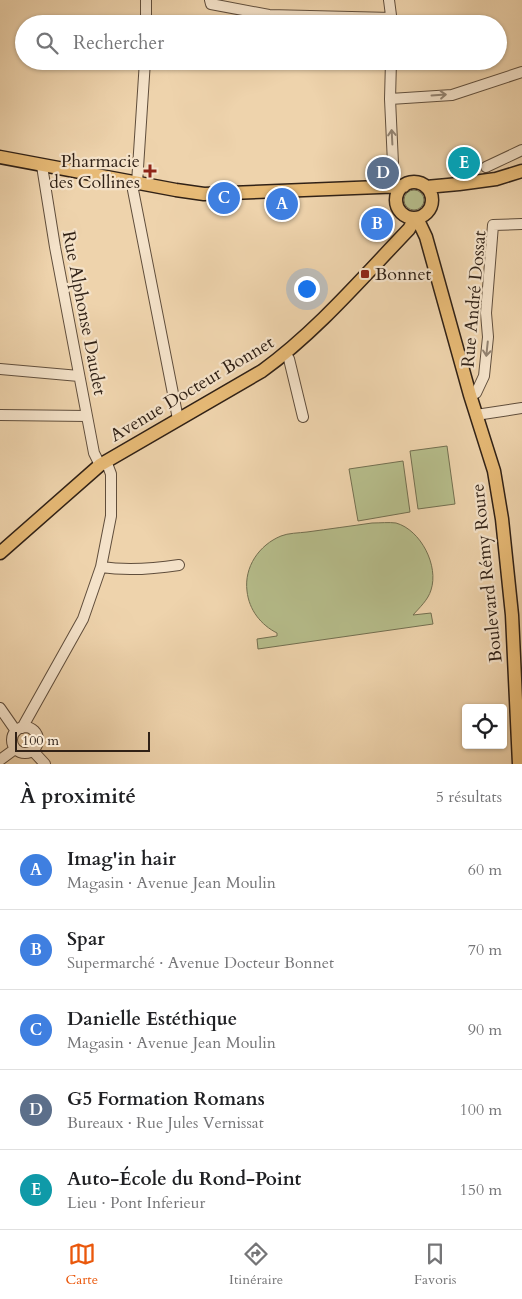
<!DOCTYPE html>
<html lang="fr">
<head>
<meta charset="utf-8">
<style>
	body { margin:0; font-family:Cardo,serif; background:#f6f6f6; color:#202124 }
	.controls { position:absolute; right:15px; bottom:15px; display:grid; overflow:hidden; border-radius:5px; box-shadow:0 1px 4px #0004 }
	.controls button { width:45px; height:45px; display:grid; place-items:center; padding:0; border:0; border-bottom:1px solid #e0e0e0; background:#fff; color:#202124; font:25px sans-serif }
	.scale { position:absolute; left:15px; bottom:12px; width:135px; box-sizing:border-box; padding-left:5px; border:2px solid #302116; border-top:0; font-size:14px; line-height:18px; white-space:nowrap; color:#302116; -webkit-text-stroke:4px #f4e2c9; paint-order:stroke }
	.you { position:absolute; left:306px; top:288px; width:18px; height:18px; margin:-12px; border:4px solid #fff; border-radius:50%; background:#1a73e8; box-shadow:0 0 0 8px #1a73e833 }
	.badge { display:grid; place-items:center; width:32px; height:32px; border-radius:50%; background:#ea580c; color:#fff; font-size:16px; font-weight:700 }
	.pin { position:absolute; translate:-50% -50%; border:2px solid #fff; box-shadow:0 1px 5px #0006 }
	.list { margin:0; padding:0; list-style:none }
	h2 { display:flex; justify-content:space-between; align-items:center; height:65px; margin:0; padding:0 20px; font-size:21px }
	h2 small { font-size:16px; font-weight:400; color:#757577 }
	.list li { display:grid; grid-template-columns:32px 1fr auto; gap:15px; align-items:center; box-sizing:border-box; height:80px; padding:0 20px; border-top:1px solid #e0e0e0 }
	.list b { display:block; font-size:19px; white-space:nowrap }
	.list p { margin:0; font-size:16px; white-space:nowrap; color:#757577 }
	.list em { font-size:16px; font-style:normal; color:#757577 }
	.icon { flex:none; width:28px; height:28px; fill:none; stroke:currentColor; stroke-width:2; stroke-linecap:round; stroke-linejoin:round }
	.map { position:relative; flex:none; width:522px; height:764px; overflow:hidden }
	.search { position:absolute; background:#fff; box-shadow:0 1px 4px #0004; left:15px; right:15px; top:15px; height:55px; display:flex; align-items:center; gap:12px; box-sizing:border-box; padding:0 18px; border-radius:28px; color:#757577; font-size:19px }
	.sheet { height:465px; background:#fff }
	nav { display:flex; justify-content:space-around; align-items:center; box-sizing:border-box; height:70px; border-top:1px solid #e0e0e0; background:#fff; font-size:14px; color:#757577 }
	nav a { display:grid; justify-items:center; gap:2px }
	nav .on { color:#ea580c }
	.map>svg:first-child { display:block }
	.green { fill:#b6bd8b; stroke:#736f50 }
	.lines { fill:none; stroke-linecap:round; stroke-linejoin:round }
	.minor-casing { stroke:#604e3c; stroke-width:12 }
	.major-casing { stroke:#302116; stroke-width:15 }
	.minor { stroke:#f4e2c9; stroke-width:10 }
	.major { stroke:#e7ba76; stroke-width:12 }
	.oneway { stroke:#928270 }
	.poi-dot { fill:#8f2418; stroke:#f4e2c9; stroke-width:2 }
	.labels { text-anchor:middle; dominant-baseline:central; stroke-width:4.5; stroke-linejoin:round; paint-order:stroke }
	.poi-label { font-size:18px; fill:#302116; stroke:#f4e2c9; text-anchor:end }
	.street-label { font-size:18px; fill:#302116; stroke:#f4e2c9 }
</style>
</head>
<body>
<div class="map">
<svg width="522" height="764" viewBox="0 0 522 764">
	<rect width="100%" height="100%" fill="#eed3ac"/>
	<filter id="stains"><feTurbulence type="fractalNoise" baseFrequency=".004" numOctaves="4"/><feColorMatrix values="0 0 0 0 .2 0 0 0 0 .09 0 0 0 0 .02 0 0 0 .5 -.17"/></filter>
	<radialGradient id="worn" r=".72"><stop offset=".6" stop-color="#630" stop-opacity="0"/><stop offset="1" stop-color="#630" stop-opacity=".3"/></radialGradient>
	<path class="green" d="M404 200a10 10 0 1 1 20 0a10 10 0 1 1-20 0Z
		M 447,446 L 455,504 L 418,509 L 410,451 Z
		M 403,461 L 410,512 L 358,521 L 349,469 Z
		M 372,523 C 380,523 389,522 396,523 C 421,530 439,566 431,590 C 428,600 420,607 413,615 L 431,613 L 433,624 L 258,649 L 257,639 L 277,636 L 277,633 C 261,625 249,610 247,591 C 244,567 259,545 281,536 C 288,533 299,533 307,532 C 329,529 351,526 372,523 Z"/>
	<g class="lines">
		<defs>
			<path id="minor" d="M 210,0 L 211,4 L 269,15 L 392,18
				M 389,0 L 392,23
				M 146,24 L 146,0
				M 391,61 L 390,99 L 394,185
				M 390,99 L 452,95 L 522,72
				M 42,166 L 55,247 L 94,453 L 100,465
				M 486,167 L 522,150
				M 133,182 L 133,190 L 178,419
				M 137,183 L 145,61
				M 286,354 L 289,359 L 303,417
				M 0,369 L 79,376
				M 470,395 L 476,393 L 484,376 L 488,337 L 486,313 L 493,225 L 522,224
				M 0,415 L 87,416
				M 476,415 L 522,408
				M 101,567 C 127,571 153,569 179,565
				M 0,708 L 16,731
				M12 740a13 13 0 1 1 26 0a13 13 0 1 1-26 0Z
				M 22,728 L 83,619 L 101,567 L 111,516 L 111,474 L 106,461
				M 33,751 L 45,764
				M 0,760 L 15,749"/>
			<path id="major" d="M 0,157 L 176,190 L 204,194 L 404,186
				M396 200a18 18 0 1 1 36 0a18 18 0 1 1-36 0Z
				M 426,187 L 459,184 L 496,179 L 522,171
				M 417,218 L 426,237 L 470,395 L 494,471 L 502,519 L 512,615 L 519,764
				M 0,553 L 100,465 L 262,371 C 317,331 362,278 409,229 L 415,218"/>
		</defs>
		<use href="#minor" class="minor-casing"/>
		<use href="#major" class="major-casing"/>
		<use href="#minor" class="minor"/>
		<use href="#major" class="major"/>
	</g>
	<defs><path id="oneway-shaft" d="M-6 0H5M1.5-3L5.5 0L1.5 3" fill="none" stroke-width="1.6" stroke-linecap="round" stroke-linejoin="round" transform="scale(1.25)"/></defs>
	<g class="oneway">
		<use href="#oneway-shaft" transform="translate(439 95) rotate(-4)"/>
		<use href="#oneway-shaft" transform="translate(392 137) rotate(-93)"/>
		<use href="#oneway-shaft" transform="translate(487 349) rotate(96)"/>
	</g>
	<g class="poi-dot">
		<path d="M147.5 163.5h5v5h5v5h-5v5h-5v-5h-5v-5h5z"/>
		<rect x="360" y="269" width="10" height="10" rx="2.5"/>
	</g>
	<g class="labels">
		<g class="poi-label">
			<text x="140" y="161">Pharmacie<tspan x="140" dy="21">des Collines</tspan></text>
			<text x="375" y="274" text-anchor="start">Bonnet</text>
		</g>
		<g class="street-label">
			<text transform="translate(474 299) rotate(-85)">Rue André Dossat</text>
			<text transform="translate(84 313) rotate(79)">Rue Alphonse Daudet</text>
			<text transform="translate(192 389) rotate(-31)">Avenue Docteur Bonnet</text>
			<text transform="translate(487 573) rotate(-96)">Boulevard Rémy Roure</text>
		</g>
	</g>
	<rect width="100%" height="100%" filter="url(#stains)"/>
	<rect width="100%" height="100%" fill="url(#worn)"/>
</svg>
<div class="controls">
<button><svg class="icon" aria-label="locate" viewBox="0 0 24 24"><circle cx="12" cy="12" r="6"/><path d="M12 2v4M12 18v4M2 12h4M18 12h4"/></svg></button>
</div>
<div class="scale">100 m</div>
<div class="you"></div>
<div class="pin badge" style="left:282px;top:204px;background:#3f7fe0">A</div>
<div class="pin badge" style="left:377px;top:224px;background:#3f7fe0">B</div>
<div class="pin badge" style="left:224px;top:198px;background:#3f7fe0">C</div>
<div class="pin badge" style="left:383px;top:173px;background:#5c6f8a">D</div>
<div class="pin badge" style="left:464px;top:163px;background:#0f9aa8">E</div>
<div class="search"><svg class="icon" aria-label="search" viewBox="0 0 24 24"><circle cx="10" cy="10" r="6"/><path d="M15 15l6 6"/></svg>Rechercher</div>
</div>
<section class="sheet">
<h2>À proximité<small>5 résultats</small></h2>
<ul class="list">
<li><span class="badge" style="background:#3f7fe0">A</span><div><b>Imag'in hair</b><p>Magasin · Avenue Jean Moulin</p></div><em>60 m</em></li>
<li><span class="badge" style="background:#3f7fe0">B</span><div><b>Spar</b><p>Supermarché · Avenue Docteur Bonnet</p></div><em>70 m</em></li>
<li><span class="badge" style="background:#3f7fe0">C</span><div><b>Danielle Estéthique</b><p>Magasin · Avenue Jean Moulin</p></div><em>90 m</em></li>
<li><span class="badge" style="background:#5c6f8a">D</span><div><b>G5 Formation Romans</b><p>Bureaux · Rue Jules Vernissat</p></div><em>100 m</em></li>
<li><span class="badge" style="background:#0f9aa8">E</span><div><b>Auto-École du Rond-Point</b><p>Lieu · Pont Inferieur</p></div><em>150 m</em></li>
</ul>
</section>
<nav>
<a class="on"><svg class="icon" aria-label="map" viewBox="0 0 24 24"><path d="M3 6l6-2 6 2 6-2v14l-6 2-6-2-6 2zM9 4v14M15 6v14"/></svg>Carte</a>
<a><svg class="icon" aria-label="directions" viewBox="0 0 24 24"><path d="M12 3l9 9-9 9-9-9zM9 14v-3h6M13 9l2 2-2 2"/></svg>Itinéraire</a>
<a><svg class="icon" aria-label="saved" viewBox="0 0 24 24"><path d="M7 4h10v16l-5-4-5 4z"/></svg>Favoris</a>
</nav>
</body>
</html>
